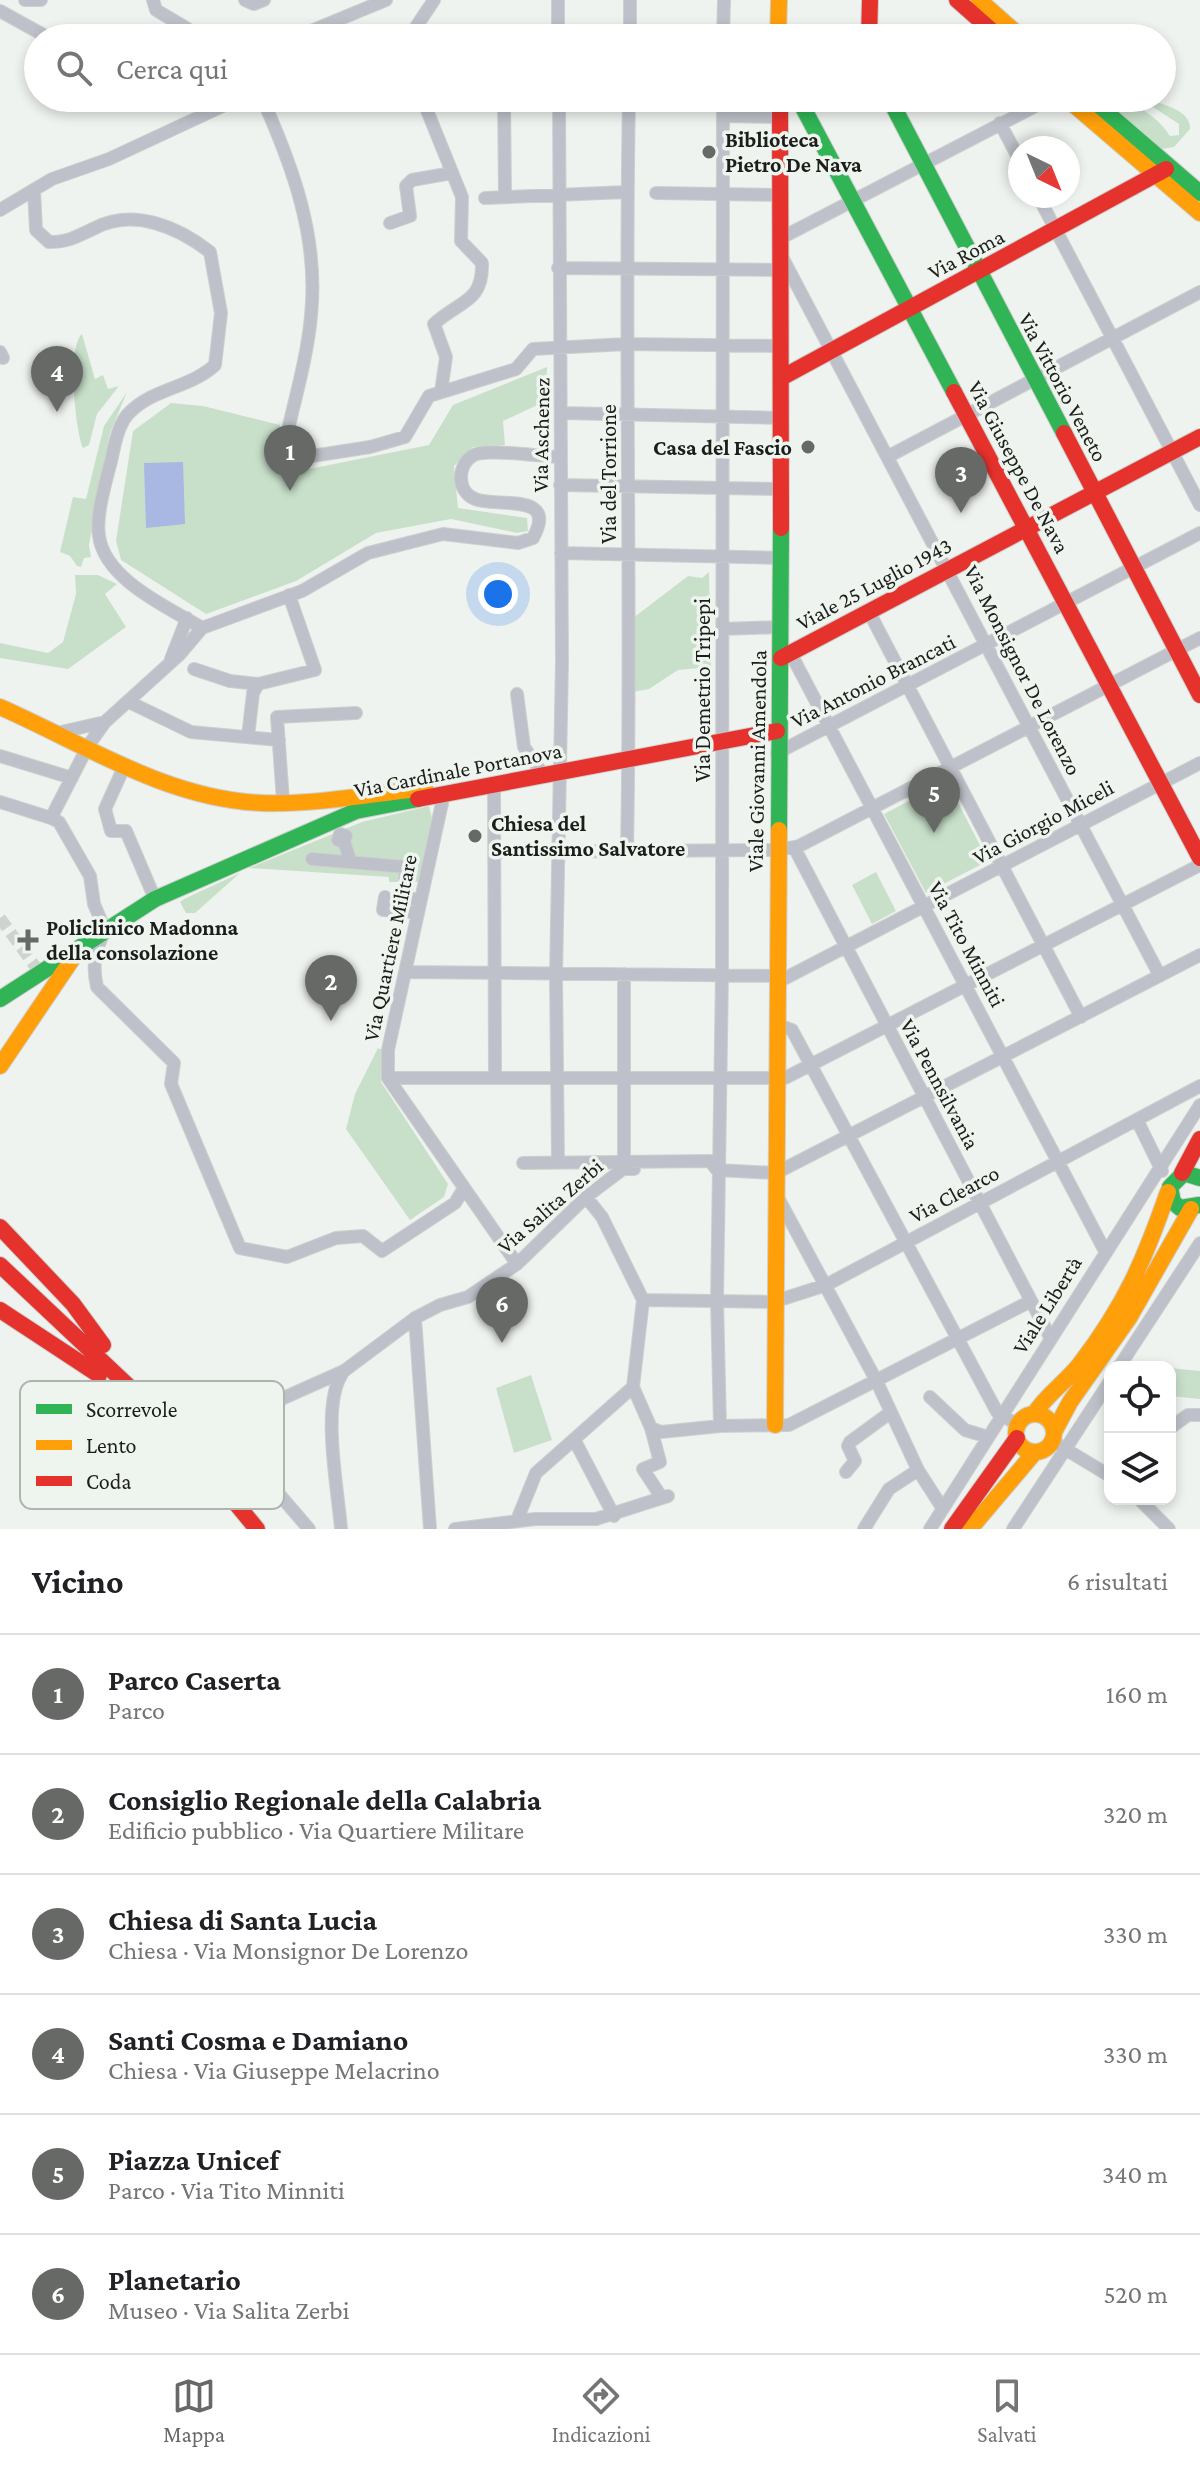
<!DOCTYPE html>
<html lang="it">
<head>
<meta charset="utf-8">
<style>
	body { margin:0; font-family:"Crimson Pro",serif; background:#f6f6f6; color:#202124 }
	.controls { position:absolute; right:24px; bottom:24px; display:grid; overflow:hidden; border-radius:16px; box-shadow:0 4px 12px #0003 }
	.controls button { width:72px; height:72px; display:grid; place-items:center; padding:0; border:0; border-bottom:2px solid #e0e0e0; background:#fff; color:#202124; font:40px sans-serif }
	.compass { position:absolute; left:1008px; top:136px; width:72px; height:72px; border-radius:50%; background:#fff; box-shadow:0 4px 12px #0003; rotate:137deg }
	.you { position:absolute; left:498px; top:594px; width:28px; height:28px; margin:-20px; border:6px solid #fff; border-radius:50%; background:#1a73e8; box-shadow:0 0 0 12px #1a73e833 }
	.badge { display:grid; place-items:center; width:52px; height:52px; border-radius:50%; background:#666966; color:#fff; font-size:26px; font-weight:700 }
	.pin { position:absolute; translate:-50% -66px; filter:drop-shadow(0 2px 4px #0008) }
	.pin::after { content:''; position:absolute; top:42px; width:28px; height:24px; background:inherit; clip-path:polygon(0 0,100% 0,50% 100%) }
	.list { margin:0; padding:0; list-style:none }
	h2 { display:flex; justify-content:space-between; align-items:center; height:104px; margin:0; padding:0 32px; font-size:34px }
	h2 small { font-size:26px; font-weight:400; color:#757577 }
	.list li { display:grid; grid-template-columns:52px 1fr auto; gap:24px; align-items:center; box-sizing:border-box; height:120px; padding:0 32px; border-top:2px solid #e0e0e0 }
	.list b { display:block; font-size:30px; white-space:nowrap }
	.list p { margin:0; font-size:26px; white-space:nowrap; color:#757577 }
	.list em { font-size:26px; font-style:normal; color:#757577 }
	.icon { flex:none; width:44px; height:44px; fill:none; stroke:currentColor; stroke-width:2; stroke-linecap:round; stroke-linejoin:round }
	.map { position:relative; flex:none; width:1200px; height:1529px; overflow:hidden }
	.search { position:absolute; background:#fff; box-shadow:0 4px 12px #0003; left:24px; right:24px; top:24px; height:88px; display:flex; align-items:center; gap:20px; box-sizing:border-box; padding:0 28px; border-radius:44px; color:#757577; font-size:30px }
	.sheet { height:824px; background:#fff }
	nav { display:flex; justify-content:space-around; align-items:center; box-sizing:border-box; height:112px; border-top:2px solid #e0e0e0; background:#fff; font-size:22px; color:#757577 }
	nav a { display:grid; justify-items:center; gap:4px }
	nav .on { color:#666966 }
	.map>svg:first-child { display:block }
	.green { fill:#c8e0ca }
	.water { fill:#a9b7e3 }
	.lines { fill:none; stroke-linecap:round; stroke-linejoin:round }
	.street-tunnel { stroke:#cfd3cf; stroke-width:12; stroke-dasharray:12 6; stroke-linecap:butt }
	.street-casing { stroke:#ced0ce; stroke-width:14 }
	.fast-casing { stroke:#ced0ce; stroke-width:18 }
	.slow-casing { stroke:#ced0ce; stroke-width:18 }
	.jam-casing { stroke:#ced0ce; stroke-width:18 }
	.street { stroke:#bec1c9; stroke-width:12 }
	.fast { stroke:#30b455; stroke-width:16 }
	.slow { stroke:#ff9f0a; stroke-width:16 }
	.jam { stroke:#e5322d; stroke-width:16 }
	.poi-dot { fill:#666966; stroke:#eef4ee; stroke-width:3 }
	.labels { text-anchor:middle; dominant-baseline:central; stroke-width:7; stroke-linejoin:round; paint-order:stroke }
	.poi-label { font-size:22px; font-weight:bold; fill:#1c1e1c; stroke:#eef4ee; text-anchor:start }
	.street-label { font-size:22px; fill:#1c1e1c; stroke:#eef4ee }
	.key { fill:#eef4ee; stroke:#afb4af; stroke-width:2 }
	.key-label { font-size:22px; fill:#1c1e1c }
</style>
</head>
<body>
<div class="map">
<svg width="1200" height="1529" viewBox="0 0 1200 1529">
	<rect width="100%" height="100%" fill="#eff3ef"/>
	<path class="green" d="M 1102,98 C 1129,98 1156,114 1170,136 L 1179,135 L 1179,124 L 1139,98 L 1144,98 C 1160,104 1191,109 1190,129 L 1174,147 L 1162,149 Z
		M 82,334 L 95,379 L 103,375 L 108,389 L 119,386 L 97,414 L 89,445 L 83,448 C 75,431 67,346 82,334 Z
		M 547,367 L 546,401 L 503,421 L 505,445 L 473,447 L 454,466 L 458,508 L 527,518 L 528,531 L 517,533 L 451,519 L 376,533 L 296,581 L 206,614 L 121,560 L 116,541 L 133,431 L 171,403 L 203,406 L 280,425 L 284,474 L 429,445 L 453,405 Z
		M 127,392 L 110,433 L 89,545 L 91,557 L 84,558 L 81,567 L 77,566 L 70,556 L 60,552 L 73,497 L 86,499 L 104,426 Z
		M 709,572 L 711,667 L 678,670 L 649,689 L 633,692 L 633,618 L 688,576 L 702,578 Z
		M 75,575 L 98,575 L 117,584 L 105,594 L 126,627 L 68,669 L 0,658 L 0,643 L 48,653 L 63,642 L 76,594 Z
		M 947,781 L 988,861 L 926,893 L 884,814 Z
		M 429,806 L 432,818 L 418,882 L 389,882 L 389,877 L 249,868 L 362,822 Z
		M 876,872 L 896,911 L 872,924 L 852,885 Z
		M 240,873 L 195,913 L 186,913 L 180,902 L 184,899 Z
		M 378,1048 L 384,1051 L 381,1082 L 448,1184 L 444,1197 L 410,1220 L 346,1129 L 355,1094 Z
		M 1170,1368 L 1200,1371 L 1200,1399 L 1170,1396 Z
		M 531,1375 L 552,1440 L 514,1453 L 496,1388 Z"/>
	<path class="water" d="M 183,462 L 185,524 L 146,528 L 144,463 Z"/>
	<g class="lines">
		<path class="street-tunnel" d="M 0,918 L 40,973"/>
		<defs>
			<path id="street" d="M 25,0 L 41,0
				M 153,0 L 156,10 L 203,38
				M 245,0 L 254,4 L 264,0
				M 558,0 L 558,38
				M 0,11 L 49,38
				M 412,33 L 434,0
				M 294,38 L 386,0
				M 400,38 L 412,33 L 558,32 L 738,38
				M 630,38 L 630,0
				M 723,38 L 724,0
				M 262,98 C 293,167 319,238 311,316 C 307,360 293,405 284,448 L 293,459 L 370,447 L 405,437 L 429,396 L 516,369 L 533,349 L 627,344 L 781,346
				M 422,98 L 462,197 L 461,241 L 482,263 C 483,303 460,300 434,324 L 446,357 L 441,392
				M 504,98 L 505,195
				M 724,116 L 780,117
				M 1000,123 L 1020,161
				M 34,190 L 36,230 L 49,242 C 70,242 77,236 95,228 C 134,208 178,227 210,252 L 221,313 L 215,365 C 190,388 154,388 130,412 C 116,425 114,452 109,469 C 104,488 96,517 99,536 C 105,580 168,607 202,628
				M 656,193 L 781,195
				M 1038,196 L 1200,505
				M 485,198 L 627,192
				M 0,210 L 52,179 L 109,159 L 240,98
				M 390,223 L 410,216 L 406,186 L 412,180 L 452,173
				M 781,238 L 1051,98
				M 781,255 L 1160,976
				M 558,268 L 781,270
				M 0,352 L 3,358
				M 562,413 L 781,418
				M 889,456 L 1200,292
				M 560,485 L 781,489
				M 561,553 L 781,558
				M 869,612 L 1081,1017
				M 722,629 L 781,627
				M 791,654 L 1106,1253
				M 171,659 L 187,618
				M 194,669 L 230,681 L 258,684
				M 517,694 L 524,747 L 544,776
				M 129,702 L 191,732 L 279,740
				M 61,732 L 105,722
				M 248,737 L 253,693 L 258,684 L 315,670 L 289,595
				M 777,753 L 1200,533
				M 0,756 L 72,778
				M 124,767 L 105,809 L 111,831 L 126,831 L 155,899
				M 494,786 L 495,1076
				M 444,794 L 388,1050 L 388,1078 L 517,1264
				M 283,801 L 277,717 L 356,713
				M 0,802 L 51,818
				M 344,842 L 338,840 L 340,834 L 346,836 L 344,842 L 351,862
				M 794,847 L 1051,1339
				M 627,849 C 632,599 624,348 629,98
				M 495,852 L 779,850 L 799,846 L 1200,638
				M 312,859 L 406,867 L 403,898 L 414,899
				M 385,897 L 383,910 L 411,912
				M 406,972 L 776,976
				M 776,983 L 1200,763
				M 776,1024 L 792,1030 L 997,1412 L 1018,1425
				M 388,1078 L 785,1078 L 1200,865
				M 1137,1120 L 1162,1171
				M 624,1161 L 624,974
				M 558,1162 L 556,975 L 562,662 L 559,98
				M 523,1163 L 710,1161 L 717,1170 L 776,1173 L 1200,955
				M 463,1190 L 455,1203 L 382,1251 L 363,1236 L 336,1238 L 287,1257 L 240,1248 L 171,1084 L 174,1063 L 97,987 C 92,966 95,950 105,930 L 94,904 L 90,876 L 59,822 L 51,818 L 88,746 L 105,722 L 180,654 L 202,628 L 302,591 L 368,553 L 443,534 L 518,543 L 533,538 C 559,491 496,508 475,499 C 456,491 457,464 474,455 C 488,448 542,457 560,457
				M 775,1192 L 876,1380 L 918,1470 L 943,1509
				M 586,1197 L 602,1217 L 643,1300 L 633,1387 L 651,1428 L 661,1432 L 720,1426 L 789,1425 L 1031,1301
				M 643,1300 L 773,1302 L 826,1285 L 1200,1086
				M 415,1318 L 430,1529
				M 1119,1367 L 1200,1243
				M 930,1397 L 965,1430 L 988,1437
				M 720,1426 L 717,1300 L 722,974 L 723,98
				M 651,1428 L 660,1462 L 643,1469 L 662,1498
				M 1170,1428 L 1188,1415 L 1200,1415
				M 575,1441 L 614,1516
				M 1052,1441 L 1110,1476
				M 846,1472 L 855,1461 L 848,1446 L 850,1442 L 891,1412
				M 1139,1499 L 1169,1529
				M 517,1520 L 536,1473 L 633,1387
				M 309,1529 L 212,1416 L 270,1404 L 344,1371 L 415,1318 L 440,1305 L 468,1297 L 517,1264 L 586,1197 L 623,1169 L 634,1169
				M 341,1529 C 338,1489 321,1406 342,1374
				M 455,1529 L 535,1519 L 596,1519 L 668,1496
				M 864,1529 L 889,1489 L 918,1470
				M 930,1529 L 1200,1105
				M 1013,1529 L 1110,1381"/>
			<path id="fast" d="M 798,98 L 954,392
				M 889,98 L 1064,433
				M 1090,98 L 1200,193
				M 779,830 L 781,528
				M 0,999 L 155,899 L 356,811 L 418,799
				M 1199,1205 L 1180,1208 L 1173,1202 L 1170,1187 L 1184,1173 L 1200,1178"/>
			<path id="slow" d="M 979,0 L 1022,38
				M 778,38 L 779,0
				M 1066,98 L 1200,213
				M 0,707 C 84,744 167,799 261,803 C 316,805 371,794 425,788
				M 0,1066 L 75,955
				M 1034,1414 C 1047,1394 1066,1382 1080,1364 C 1125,1305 1144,1261 1168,1192
				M1016 1433a19 19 0 1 1 38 0a19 19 0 1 1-38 0Z
				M 775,1425 L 779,830
				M 1054,1432 L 1070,1402 L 1129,1318 L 1191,1209
				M 970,1529 L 1035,1452"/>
			<path id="jam" d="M 957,0 L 1000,38
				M 869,38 L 870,0
				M 780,98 L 781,528
				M 781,378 L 1166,169
				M 954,392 L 1200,858
				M 1064,433 L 1200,695
				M 781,658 L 1200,437
				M 418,799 L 777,731
				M 1182,1173 L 1200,1139
				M 0,1227 L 73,1304 L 103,1345
				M 0,1265 L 176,1431 L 257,1529
				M 0,1310 L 99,1375
				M 952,1529 L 1017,1438"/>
		</defs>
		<use href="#street" class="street-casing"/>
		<use href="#fast" class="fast-casing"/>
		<use href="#slow" class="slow-casing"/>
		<use href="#jam" class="jam-casing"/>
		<use href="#street" class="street"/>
		<use href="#fast" class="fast"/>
		<use href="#slow" class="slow"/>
		<use href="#jam" class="jam"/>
	</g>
	<g class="poi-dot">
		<circle cx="709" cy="152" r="8"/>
		<circle cx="808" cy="447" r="8"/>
		<circle cx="475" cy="836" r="8"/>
		<path d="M24 928h8v8h8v8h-8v8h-8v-8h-8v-8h8z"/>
	</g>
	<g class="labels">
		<g class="poi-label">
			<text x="725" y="139">Biblioteca<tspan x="725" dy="25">Pietro De Nava</tspan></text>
			<text x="792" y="447" text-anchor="end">Casa del Fascio</text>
			<text x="491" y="823">Chiesa del<tspan x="491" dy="25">Santissimo Salvatore</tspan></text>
			<text x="46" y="927">Policlinico Madonna<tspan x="46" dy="25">della consolazione</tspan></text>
		</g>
		<g class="street-label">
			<text transform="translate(966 254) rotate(-28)">Via Roma</text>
			<text transform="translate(1063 387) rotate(62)">Via Vittorio Veneto</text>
			<text transform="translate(541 435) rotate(-89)">Via Aschenez</text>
			<text transform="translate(1019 467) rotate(62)">Via Giuseppe De Nava</text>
			<text transform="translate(608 474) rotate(-90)">Via del Torrione</text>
			<text transform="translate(874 584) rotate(-28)">Viale 25 Luglio 1943</text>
			<text transform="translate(1023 670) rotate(63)">Via Monsignor De Lorenzo</text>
			<text transform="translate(873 681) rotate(-27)">Via Antonio Brancati</text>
			<text transform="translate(702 690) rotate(-90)">Via Demetrio Tripepi</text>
			<text transform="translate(757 761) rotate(-89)">Viale Giovanni Amendola</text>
			<text transform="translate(458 770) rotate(-11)">Via Cardinale Portanova</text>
			<text transform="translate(1043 822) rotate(-28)">Via Giorgio Miceli</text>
			<text transform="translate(967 944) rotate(62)">Via Tito Minniti</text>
			<text transform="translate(390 948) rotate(-78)">Via Quartiere Militare</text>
			<text transform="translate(940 1084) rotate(62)">Via Pennsilvania</text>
			<text transform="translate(954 1194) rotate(-28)">Via Clearco</text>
			<text transform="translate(550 1206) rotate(-41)">Via Salita Zerbi</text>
			<text transform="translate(1047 1305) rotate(-58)">Viale Libertà</text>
		</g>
	</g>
	<rect x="20" y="1381" width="264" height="128" rx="12" class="key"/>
	<rect x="36" y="1404" width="36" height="10" fill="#30b455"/>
	<rect x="36" y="1440" width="36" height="10" fill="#ff9f0a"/>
	<rect x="36" y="1476" width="36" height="10" fill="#e5322d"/>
	<g class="key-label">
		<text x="86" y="1417">Scorrevole</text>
		<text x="86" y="1453">Lento</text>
		<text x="86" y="1489">Coda</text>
	</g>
</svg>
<div class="controls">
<button><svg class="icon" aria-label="locate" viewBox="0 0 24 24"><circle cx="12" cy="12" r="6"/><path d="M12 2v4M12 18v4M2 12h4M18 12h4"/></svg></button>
<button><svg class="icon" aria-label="layers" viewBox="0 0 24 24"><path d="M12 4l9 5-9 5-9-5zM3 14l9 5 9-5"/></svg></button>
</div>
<svg class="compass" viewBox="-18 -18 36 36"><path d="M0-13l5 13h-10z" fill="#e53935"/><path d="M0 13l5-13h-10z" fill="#757577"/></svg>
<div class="you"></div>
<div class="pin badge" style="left:290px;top:491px">1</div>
<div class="pin badge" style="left:331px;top:1021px">2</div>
<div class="pin badge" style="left:961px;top:513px">3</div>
<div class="pin badge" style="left:57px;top:412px">4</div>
<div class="pin badge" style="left:934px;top:833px">5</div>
<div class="pin badge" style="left:502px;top:1343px">6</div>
<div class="search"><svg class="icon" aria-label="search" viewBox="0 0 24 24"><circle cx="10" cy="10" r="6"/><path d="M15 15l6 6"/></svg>Cerca qui</div>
</div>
<section class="sheet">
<h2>Vicino<small>6 risultati</small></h2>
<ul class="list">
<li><span class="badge">1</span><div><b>Parco Caserta</b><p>Parco</p></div><em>160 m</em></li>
<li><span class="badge">2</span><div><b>Consiglio Regionale della Calabria</b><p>Edificio pubblico · Via Quartiere Militare</p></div><em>320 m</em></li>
<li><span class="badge">3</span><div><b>Chiesa di Santa Lucia</b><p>Chiesa · Via Monsignor De Lorenzo</p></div><em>330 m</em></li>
<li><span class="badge">4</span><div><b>Santi Cosma e Damiano</b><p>Chiesa · Via Giuseppe Melacrino</p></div><em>330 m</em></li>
<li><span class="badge">5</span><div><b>Piazza Unicef</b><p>Parco · Via Tito Minniti</p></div><em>340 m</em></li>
<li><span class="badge">6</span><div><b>Planetario</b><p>Museo · Via Salita Zerbi</p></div><em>520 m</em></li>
</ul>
</section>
<nav>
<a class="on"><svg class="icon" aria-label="map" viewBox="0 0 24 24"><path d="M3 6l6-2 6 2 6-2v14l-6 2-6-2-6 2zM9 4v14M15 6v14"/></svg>Mappa</a>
<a><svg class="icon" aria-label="directions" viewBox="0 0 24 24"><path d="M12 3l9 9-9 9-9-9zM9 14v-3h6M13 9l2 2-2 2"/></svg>Indicazioni</a>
<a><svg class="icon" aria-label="saved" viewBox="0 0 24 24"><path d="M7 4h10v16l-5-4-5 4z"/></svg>Salvati</a>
</nav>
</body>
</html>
